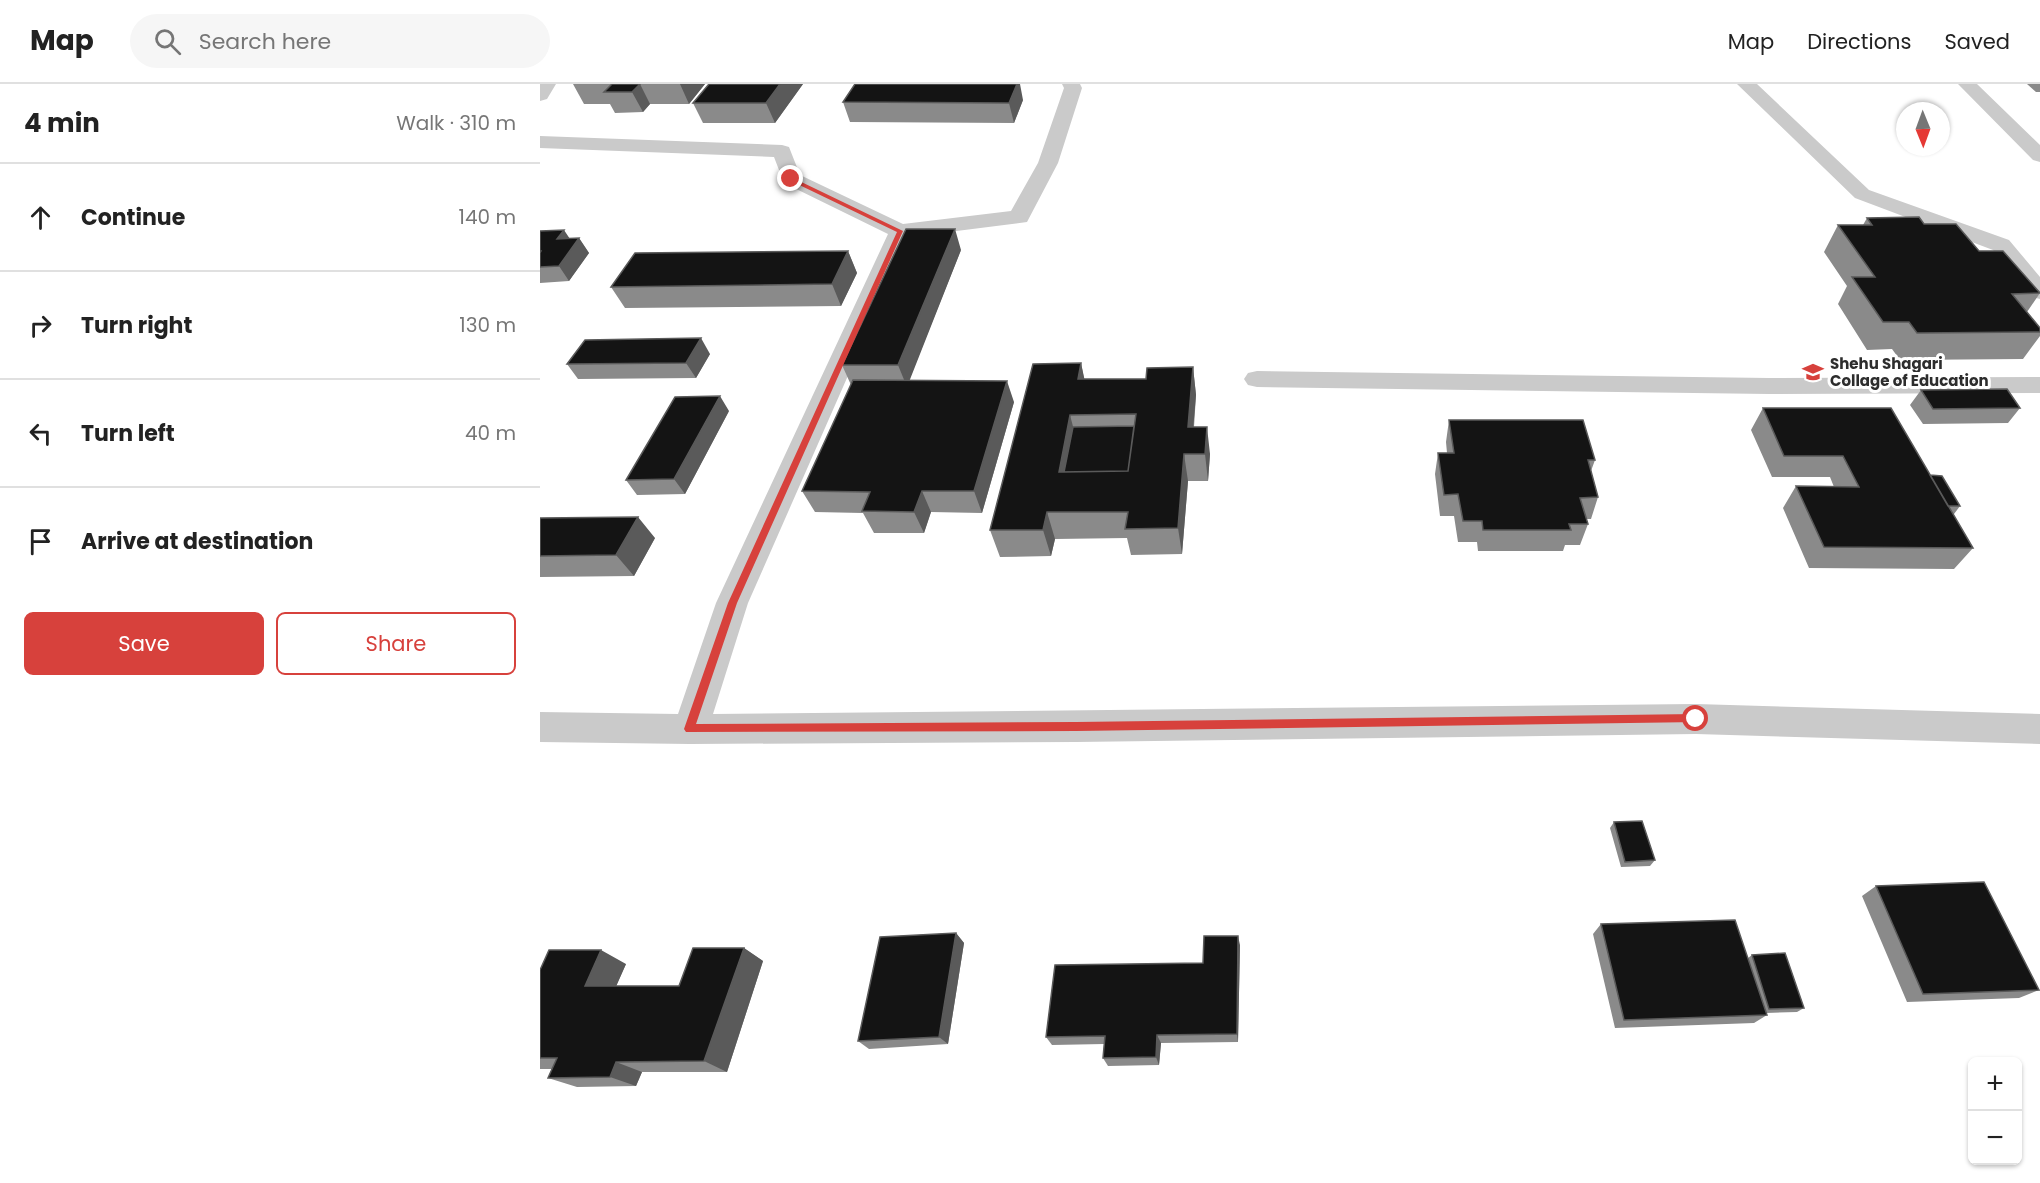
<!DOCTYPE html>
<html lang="en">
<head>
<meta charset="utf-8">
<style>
	body { margin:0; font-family:Poppins,sans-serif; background:#f6f6f6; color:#222 }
	.controls { position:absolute; right:18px; bottom:18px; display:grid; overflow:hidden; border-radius:9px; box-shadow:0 2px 4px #0004 }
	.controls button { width:54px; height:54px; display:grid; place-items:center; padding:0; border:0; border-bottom:2px solid #e0e0e0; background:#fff; color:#222; font:30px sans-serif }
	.compass { position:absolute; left:1356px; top:18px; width:54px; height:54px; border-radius:50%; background:#fff; box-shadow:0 2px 4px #0004; rotate:179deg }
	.stop { position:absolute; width:18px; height:18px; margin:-14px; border:4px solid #d7413c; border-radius:50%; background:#fff }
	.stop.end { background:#d7413c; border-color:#fff; box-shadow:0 2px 6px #0008 }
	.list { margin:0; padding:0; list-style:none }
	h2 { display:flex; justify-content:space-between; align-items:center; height:78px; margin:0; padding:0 24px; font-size:26px }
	h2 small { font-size:20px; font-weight:400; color:#767676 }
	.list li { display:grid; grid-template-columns:39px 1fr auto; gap:18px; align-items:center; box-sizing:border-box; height:108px; padding:0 24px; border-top:2px solid #e0e0e0 }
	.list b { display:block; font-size:22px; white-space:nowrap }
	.list em { font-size:20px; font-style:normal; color:#767676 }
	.actions { display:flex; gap:12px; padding:18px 24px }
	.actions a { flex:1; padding:14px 0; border:2px solid #d7413c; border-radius:9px; text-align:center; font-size:21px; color:#d7413c }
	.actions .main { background:#d7413c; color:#fff }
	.icon { flex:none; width:33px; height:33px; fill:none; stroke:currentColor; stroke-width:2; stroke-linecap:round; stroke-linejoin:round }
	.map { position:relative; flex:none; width:1500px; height:1099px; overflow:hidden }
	header { display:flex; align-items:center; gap:36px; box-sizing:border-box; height:84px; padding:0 30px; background:#fff; border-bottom:2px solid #e0e0e0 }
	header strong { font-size:28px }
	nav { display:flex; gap:33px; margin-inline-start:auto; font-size:21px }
	.search { width:420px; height:54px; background:#f6f6f6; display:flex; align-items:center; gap:15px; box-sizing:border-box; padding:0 21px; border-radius:33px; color:#767676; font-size:22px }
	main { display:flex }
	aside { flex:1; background:#fff }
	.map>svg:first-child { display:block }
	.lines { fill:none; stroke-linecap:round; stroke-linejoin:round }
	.minor { fill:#cacaca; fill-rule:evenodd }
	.wall { fill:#8a8a8a }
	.shaded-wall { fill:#5a5a5a }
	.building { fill:#141414; stroke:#5a5a5a; stroke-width:1.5; fill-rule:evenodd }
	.route { fill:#d7413c }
	.labels { text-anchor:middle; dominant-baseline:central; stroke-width:6; stroke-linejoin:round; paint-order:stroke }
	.far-poi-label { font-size:15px; font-weight:bold; fill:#2d2d2d; stroke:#fff; text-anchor:start }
</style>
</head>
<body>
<header>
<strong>Map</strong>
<div class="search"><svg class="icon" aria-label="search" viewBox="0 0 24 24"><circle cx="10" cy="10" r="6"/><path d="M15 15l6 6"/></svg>Search here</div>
<nav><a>Map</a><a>Directions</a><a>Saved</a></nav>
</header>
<main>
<aside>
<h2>4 min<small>Walk · 310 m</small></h2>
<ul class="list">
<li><svg class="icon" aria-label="ahead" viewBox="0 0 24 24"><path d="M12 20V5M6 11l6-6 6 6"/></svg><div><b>Continue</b></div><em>140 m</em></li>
<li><svg class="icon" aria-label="right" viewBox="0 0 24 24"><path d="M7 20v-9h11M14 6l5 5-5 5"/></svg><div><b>Turn right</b></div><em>130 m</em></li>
<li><svg class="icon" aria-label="left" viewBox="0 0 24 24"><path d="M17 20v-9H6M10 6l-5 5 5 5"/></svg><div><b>Turn left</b></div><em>40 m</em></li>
<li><svg class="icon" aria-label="arrive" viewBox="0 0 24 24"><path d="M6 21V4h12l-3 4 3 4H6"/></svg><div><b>Arrive at destination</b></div></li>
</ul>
<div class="actions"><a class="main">Save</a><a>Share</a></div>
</aside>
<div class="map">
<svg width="1500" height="1099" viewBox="0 0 1500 1099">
	<rect width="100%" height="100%" fill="#fff"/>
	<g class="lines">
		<path class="minor" d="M 0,0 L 16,0 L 7,15 L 0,17 Z
			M 522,0 L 540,0 L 542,4 L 518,79 L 487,138 L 369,153 L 208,519 L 173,630 L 1156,620 L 1500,630 L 1500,660 L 1156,650 L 536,658 L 150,660 L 0,658 L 0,628 L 138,630 L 176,519 L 348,150 L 244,99 L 234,73 L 0,64 L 0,52 L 242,61 L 249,63 L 260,91 L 363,140 L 471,127 L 498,79 L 524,4 Z
			M 1197,0 L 1217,0 L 1329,106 L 1469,156 L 1500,193 L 1500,215 L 1492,213 L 1453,166 L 1315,114 Z
			M 1418,0 L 1437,0 L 1500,61 L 1500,78 L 1493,76 Z
			M 717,287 L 1229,294 L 1500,293 L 1500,309 L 1229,310 L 717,303 L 708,301 L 704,295 L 708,289 Z"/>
	</g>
	<path class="wall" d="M 33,0 L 165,0 L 149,20 L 110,20 L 103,28 L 75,29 L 70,20 L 44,20 Z
		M 263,0 L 235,39 L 163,39 L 153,19 Z
		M 1487,0 L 1500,0 L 1500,8 L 1496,8 Z
		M 483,16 L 474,39 L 310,38 L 303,18 Z
		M 1327,134 L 1384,140 L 1439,167 L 1500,209 L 1487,228 L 1500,244 L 1500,252 L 1483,275 L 1360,276 L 1352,265 L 1327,266 L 1298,220 L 1307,202 L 1284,168 L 1298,141 L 1323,141 Z
		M 0,147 L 30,155 L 39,154 L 49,169 L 29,197 L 0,199 Z
		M 421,166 L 369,296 L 474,318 L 442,429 L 391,428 L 384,449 L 334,449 L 323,429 L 275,428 L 262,407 L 311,301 L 302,281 Z
		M 308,167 L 317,189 L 301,222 L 85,224 L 71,203 Z
		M 170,270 L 156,294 L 38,295 L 27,280 Z
		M 541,279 L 544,295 L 606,295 L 653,283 L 656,311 L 654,343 L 670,370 L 668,397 L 648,397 L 642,470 L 591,471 L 587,454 L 515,455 L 511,472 L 460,473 L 450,446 Z
		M 1381,306 L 1480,324 L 1468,339 L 1383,340 L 1370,321 Z
		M 1223,324 L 1390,391 L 1420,422 L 1414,430 L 1412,430 L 1433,464 L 1414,485 L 1269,484 L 1243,424 L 1256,402 L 1294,403 L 1290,393 L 1232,393 L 1211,346 Z
		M 189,327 L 145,410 L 97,411 L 86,396 Z
		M 909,336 L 1055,376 L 1051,387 L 1058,413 L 1051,435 L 1046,435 L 1048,440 L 1040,461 L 1025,461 L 1023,467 L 938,467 L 937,458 L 918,458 L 914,432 L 900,432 L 895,390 L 898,369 L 907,369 L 906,358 Z
		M 0,434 L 115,454 L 94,492 L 0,493 Z
		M 1074,738 L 1115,776 L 1110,782 L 1081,783 L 1070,744 Z
		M 1336,802 L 1499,906 L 1479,914 L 1367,918 L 1322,812 Z
		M 1061,840 L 1208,874 L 1212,871 L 1264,924 L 1257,928 L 1226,929 L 1227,931 L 1214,939 L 1075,944 L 1053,850 Z
		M 416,849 L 424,859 L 408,960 L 329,965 L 318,957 Z
		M 700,861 L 698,958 L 621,959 L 619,981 L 568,982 L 563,974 L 564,960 L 512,961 L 506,953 Z
		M 204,864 L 223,877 L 187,988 L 102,988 L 96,1002 L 37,1003 L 8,994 L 12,985 L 0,985 L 0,886 L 86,880 L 76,902 L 139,902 Z"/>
	<path class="shaded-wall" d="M 100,0 L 110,20 L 103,28 L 92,8 Z
		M 140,0 L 165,0 L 149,20 Z
		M 240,0 L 263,0 L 235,39 L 226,19 Z
		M 477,0 L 480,0 L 483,16 L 474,39 L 469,19 Z
		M 415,145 L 421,166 L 367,303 L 358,281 Z
		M 24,146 L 34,161 L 17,155 Z
		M 39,154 L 49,169 L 29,197 L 19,182 Z
		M 308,167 L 317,189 L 301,222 L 292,200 Z
		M 161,254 L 170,270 L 156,294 L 146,279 Z
		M 541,279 L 547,307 L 538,295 Z
		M 653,283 L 656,311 L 651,370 L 648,343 Z
		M 467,297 L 474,318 L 442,429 L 434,407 Z
		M 180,312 L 189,327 L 145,410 L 134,395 Z
		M 530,331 L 537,358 L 526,414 L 519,388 Z
		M 667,343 L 670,370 L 668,397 L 665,370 Z
		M 644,370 L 648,397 L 642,470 L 638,444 Z
		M 382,407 L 391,428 L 384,449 L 374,428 Z
		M 507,428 L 515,455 L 511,472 L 503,446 Z
		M 98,433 L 115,454 L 94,492 L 76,471 Z
		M 416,849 L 424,859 L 408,960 L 399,953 Z
		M 698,852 L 700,861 L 698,958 L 697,950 Z
		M 204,864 L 223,877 L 187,988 L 164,977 Z
		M 61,866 L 86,880 L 71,914 L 45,902 Z
		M 617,951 L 621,959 L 619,981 L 616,973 Z
		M 76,978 L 102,988 L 96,1002 L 70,993 Z"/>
	<path class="building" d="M 72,0 L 100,0 L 92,8 L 64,8 Z
		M 169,0 L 240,0 L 226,19 L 153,19 Z
		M 315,0 L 477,0 L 469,19 L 303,18 Z
		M 1379,133 L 1384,140 L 1416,140 L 1439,167 L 1463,167 L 1500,209 L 1472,210 L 1500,244 L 1500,248 L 1377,249 L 1369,238 L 1343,238 L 1312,193 L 1335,193 L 1298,141 L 1332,141 L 1327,134 Z
		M 366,145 L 415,145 L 358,281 L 302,281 Z
		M 24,146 L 17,155 L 39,154 L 19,182 L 0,183 L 0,169 L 1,167 L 0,167 L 0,147 Z
		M 308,167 L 292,200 L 71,203 L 95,169 Z
		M 161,254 L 146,279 L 27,280 L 45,256 Z
		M 541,279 L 538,295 L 606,295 L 607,284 L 653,283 L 648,343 L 667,343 L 665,370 L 644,370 L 638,444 L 585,445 L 588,428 L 507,428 L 503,446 L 450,446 L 493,280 ZM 596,330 L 588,387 L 519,388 L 530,331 Z
		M 313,296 L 467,297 L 434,407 L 382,407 L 374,428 L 322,427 L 330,408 L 262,407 Z
		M 1467,305 L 1480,324 L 1393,325 L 1381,306 Z
		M 180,312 L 134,395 L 86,396 L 135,313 Z
		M 1223,324 L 1351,324 L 1433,464 L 1284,463 L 1256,402 L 1319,403 L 1303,372 L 1244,372 Z
		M 909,336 L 1043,336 L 1055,376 L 1048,376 L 1058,413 L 1040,414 L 1048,440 L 1029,440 L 1031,446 L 943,446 L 942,437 L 923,437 L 918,410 L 904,411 L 898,369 L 914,369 Z
		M 594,342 L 588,387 L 524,388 L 533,343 Z
		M 1390,391 L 1402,392 L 1420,422 L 1408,422 Z
		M 98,433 L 76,471 L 0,472 L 0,434 Z
		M 1102,737 L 1115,776 L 1085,778 L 1074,738 Z
		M 1444,798 L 1499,906 L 1383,910 L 1336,802 Z
		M 1195,836 L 1227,931 L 1084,936 L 1061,840 Z
		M 416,849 L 399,953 L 318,957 L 340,853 Z
		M 664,852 L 698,852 L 697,950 L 617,951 L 616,973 L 563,974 L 565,952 L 506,953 L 515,881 L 663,879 Z
		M 153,864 L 204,864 L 164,977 L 76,978 L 70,993 L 8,994 L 17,974 L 0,974 L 0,886 L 9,866 L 61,866 L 45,902 L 139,902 Z
		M 1245,869 L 1264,924 L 1229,925 L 1212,871 Z"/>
	<path class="route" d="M 251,93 L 363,147 L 197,519 L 156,640 L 536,638 L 1156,630 L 1159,632 L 1159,638 L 536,647 L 146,648 L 144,645 L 188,519 L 357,148 L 249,96 Z"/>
	<defs>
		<symbol id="school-bare" viewBox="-9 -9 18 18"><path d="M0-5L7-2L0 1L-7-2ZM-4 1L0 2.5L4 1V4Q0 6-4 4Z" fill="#d7413c" stroke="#fff" stroke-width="2.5" paint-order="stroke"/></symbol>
	</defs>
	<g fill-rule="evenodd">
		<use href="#school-bare" x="1258" y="273" width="30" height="30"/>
	</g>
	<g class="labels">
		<g class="far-poi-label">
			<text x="1290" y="279">Shehu Shagari<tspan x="1290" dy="17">Collage of Education</tspan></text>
		</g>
	</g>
</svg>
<div class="controls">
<button>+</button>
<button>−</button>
</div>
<svg class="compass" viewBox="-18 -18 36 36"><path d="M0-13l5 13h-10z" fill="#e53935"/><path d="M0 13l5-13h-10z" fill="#767676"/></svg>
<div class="stop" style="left:1156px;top:635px"></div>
<div class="stop end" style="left:251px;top:95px"></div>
</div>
</main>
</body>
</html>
